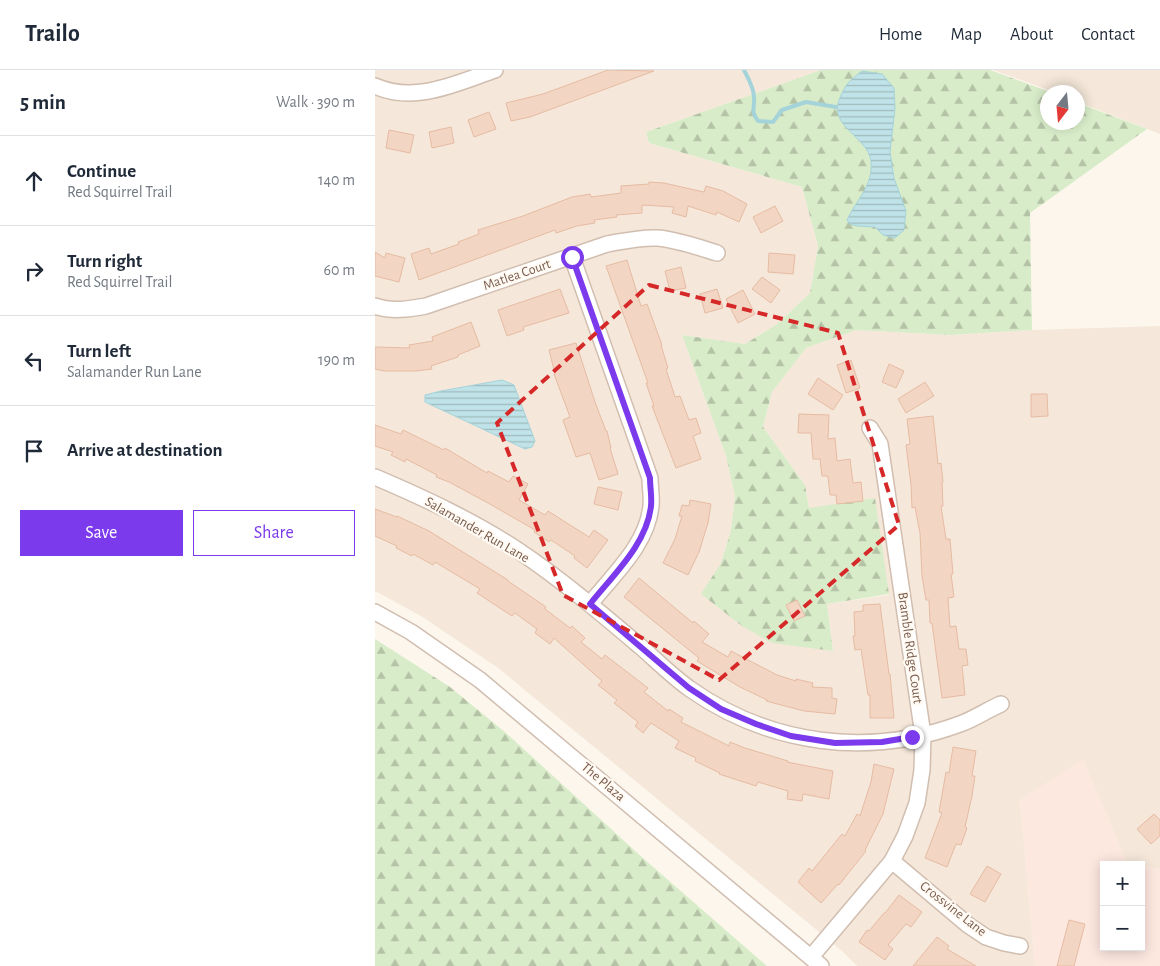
<!DOCTYPE html>
<html lang="en">
<head>
<meta charset="utf-8">
<style>
	body { margin:0; font-family:"Alegreya Sans",sans-serif; background:#f2f2f3; color:#1f2937 }
	.controls { position:absolute; right:15px; bottom:15px; display:grid; overflow:hidden; border-radius:0px; box-shadow:0 2px 12px #0003 }
	.controls button { width:45px; height:45px; display:grid; place-items:center; padding:0; border:0; border-bottom:1px solid #e0e1e3; background:#fff; color:#1f2937; font:25px sans-serif }
	.compass { position:absolute; left:665px; top:15px; width:45px; height:45px; border-radius:50%; background:#fff; box-shadow:0 2px 12px #0003; rotate:196deg }
	.stop { position:absolute; width:15px; height:15px; margin:-11px; border:4px solid #7c3aed; border-radius:50%; background:#fff }
	.stop.end { background:#7c3aed; border-color:#fff; box-shadow:0 1px 5px #0008 }
	.list { margin:0; padding:0; list-style:none }
	h2 { display:flex; justify-content:space-between; align-items:center; height:65px; margin:0; padding:0 20px; font-size:21px }
	h2 small { font-size:16px; font-weight:400; color:#747a83 }
	.list li { display:grid; grid-template-columns:32px 1fr auto; gap:15px; align-items:center; box-sizing:border-box; height:90px; padding:0 20px; border-top:1px solid #e0e1e3 }
	.list b { display:block; font-size:19px; white-space:nowrap }
	.list p { margin:0; font-size:16px; white-space:nowrap; color:#747a83 }
	.list em { font-size:16px; font-style:normal; color:#747a83 }
	.actions { display:flex; gap:10px; padding:15px 20px }
	.actions a { flex:1; padding:11px 0; border:1px solid #7c3aed; border-radius:0px; text-align:center; font-size:18px; color:#7c3aed }
	.actions .main { background:#7c3aed; color:#fff }
	.icon { flex:none; width:28px; height:28px; fill:none; stroke:currentColor; stroke-width:2; stroke-linecap:round; stroke-linejoin:round }
	.map { position:relative; flex:none; width:785px; height:896px; overflow:hidden }
	header { display:flex; align-items:center; gap:30px; box-sizing:border-box; height:70px; padding:0 25px; background:#fff; border-bottom:1px solid #e0e1e3 }
	header strong { font-size:24px }
	nav { display:flex; gap:28px; margin-inline-start:auto; font-size:18px }
	main { display:flex }
	aside { flex:1; background:#fff }
	.map>svg:first-child { display:block }
	.residential { fill:#f5e8da }
	.commercial { fill:#fde8e0 }
	.forest { fill:url(#forest-firs) }
	.water { fill:url(#water-rules); stroke:#a5d3da }
	.lines { fill:none; stroke-linecap:round; stroke-linejoin:round }
	.stream { stroke:#a5d3da; stroke-width:4 }
	.building { fill:#f3d5c3; stroke:#e6bba3 }
	.minor-casing { stroke:#d1beb0; stroke-width:18 }
	.minor { stroke:#fff; stroke-width:15 }
	.route { stroke:#7c3aed; stroke-width:6 }
	.marked { fill:none; stroke:#d62828; stroke-width:4; stroke-dasharray:10 6; stroke-linejoin:round }
	.labels { text-anchor:middle; dominant-baseline:central; stroke-width:4.5; stroke-linejoin:round; paint-order:stroke }
	.street-label { font-size:14px; fill:#7a5c4d; stroke:#fffaf3 }
</style>
</head>
<body>
<header>
<strong>Trailo</strong>
<nav><a>Home</a><a>Map</a><a>About</a><a>Contact</a></nav>
</header>
<main>
<aside>
<h2>5 min<small>Walk · 390 m</small></h2>
<ul class="list">
<li><svg class="icon" aria-label="ahead" viewBox="0 0 24 24"><path d="M12 20V5M6 11l6-6 6 6"/></svg><div><b>Continue</b><p>Red Squirrel Trail</p></div><em>140 m</em></li>
<li><svg class="icon" aria-label="right" viewBox="0 0 24 24"><path d="M7 20v-9h11M14 6l5 5-5 5"/></svg><div><b>Turn right</b><p>Red Squirrel Trail</p></div><em>60 m</em></li>
<li><svg class="icon" aria-label="left" viewBox="0 0 24 24"><path d="M17 20v-9H6M10 6l-5 5 5 5"/></svg><div><b>Turn left</b><p>Salamander Run Lane</p></div><em>190 m</em></li>
<li><svg class="icon" aria-label="arrive" viewBox="0 0 24 24"><path d="M6 21V4h12l-3 4 3 4H6"/></svg><div><b>Arrive at destination</b></div></li>
</ul>
<div class="actions"><a class="main">Save</a><a>Share</a></div>
</aside>
<div class="map">
<svg width="785" height="896" viewBox="0 0 785 896">
	<defs>
		<pattern id="forest-firs" width="22" height="20" patternUnits="userSpaceOnUse" patternTransform="scale(1.25)"><rect width="22" height="20" fill="#d8ecc9"/><path d="M5 1l3.5 6h-7zM16 11l3.5 6h-7z" fill="#b4c2a5"/></pattern>
		<pattern id="water-rules" width="6" height="5" patternUnits="userSpaceOnUse" patternTransform="scale(1.25)"><rect width="6" height="5" fill="#bfe3e8"/><path d="M0 2.5h6" fill="none" stroke="#a0bbbe"/></pattern>
	</defs>
	<rect width="100%" height="100%" fill="#fdf6ec"/>
	<path class="residential" d="M 0,0 L 446,0 L 271,62 L 274,73 L 427,117 L 443,176 L 435,223 L 401,255 L 370,274 L 307,265 L 351,386 L 360,426 L 356,460 L 346,493 L 327,524 L 458,581 L 452,534 L 514,525 L 434,438 L 430,415 L 388,357 L 397,322 L 431,278 L 481,260 L 576,265 L 657,260 L 785,256 L 785,800 L 751,791 L 708,690 L 645,730 L 660,896 L 482,896 L 466,880 L 123,598 L 46,546 L 0,521 Z
		M 618,0 L 785,0 L 785,64 L 703,32 L 702,22 L 679,22 Z"/>
	<path class="commercial" d="M 708,689 L 751,791 L 766,795 L 729,795 L 729,877 L 766,877 L 766,795 L 785,800 L 785,896 L 660,896 L 645,730 Z"/>
	<path class="forest" d="M 446,0 L 615,0 L 675,22 L 672,22 L 672,52 L 702,52 L 703,33 L 772,59 L 655,143 L 657,260 L 576,265 L 481,260 L 431,278 L 397,322 L 388,357 L 430,415 L 434,438 L 500,428 L 514,524 L 452,534 L 458,581 L 397,573 L 367,556 L 326,524 L 346,493 L 356,460 L 360,426 L 351,386 L 307,265 L 370,274 L 401,255 L 435,223 L 443,176 L 427,117 L 274,73 L 271,62 Z
		M 0,569 L 75,617 L 131,663 L 269,789 L 392,896 L 0,896 Z"/>
	<path class="water" d="M 487,1 L 507,4 L 519,18 L 520,38 L 515,82 L 519,108 L 531,141 L 529,160 L 520,168 L 508,165 L 500,157 L 482,156 L 475,154 L 472,150 C 481,130 499,115 496,91 C 493,67 454,57 464,30 C 471,13 473,12 487,1 Z
		M 127,310 L 139,315 L 160,371 L 157,377 L 150,379 L 50,332 L 50,325 L 66,321 Z"/>
	<g class="lines">
		<path class="stream" d="M 369,0 C 373,8 379,18 379,27 C 380,39 375,40 383,51 L 398,52 L 407,40 L 431,32 L 461,37"/>
	</g>
	<path class="building" d="M 233,0 L 279,1 L 155,47 L 136,51 L 131,33 L 168,24 Z
		M 114,42 L 121,59 L 99,67 L 93,50 Z
		M 76,57 L 79,73 L 57,78 L 54,62 Z
		M 14,60 L 39,65 L 35,83 L 11,78 Z
		M 274,112 L 289,113 L 329,122 L 331,116 L 348,121 L 372,134 L 364,152 L 342,142 L 341,145 L 313,136 L 311,147 L 297,143 L 299,137 L 267,135 L 267,143 L 241,145 L 242,147 L 219,150 L 220,153 L 202,156 L 181,163 L 180,160 L 44,210 L 36,184 L 54,178 L 56,184 L 84,174 L 83,172 L 104,164 L 103,160 L 148,146 L 197,127 L 215,124 L 216,127 L 246,123 L 246,116 L 274,114 Z
		M 400,136 L 408,151 L 386,163 L 378,147 Z
		M 0,182 L 10,188 L 11,183 L 30,188 L 24,212 L 0,206 Z
		M 394,183 L 420,185 L 418,204 L 393,202 Z
		M 252,190 L 266,236 L 272,234 L 287,275 L 286,275 L 293,298 L 291,299 L 300,327 L 305,326 L 314,350 L 321,348 L 326,363 L 318,366 L 326,389 L 301,398 L 277,336 L 279,336 L 271,313 L 273,313 L 231,196 Z
		M 306,197 L 311,218 L 295,221 L 290,201 Z
		M 387,207 L 405,220 L 396,233 L 377,219 Z
		M 185,219 L 194,243 L 148,257 L 149,260 L 132,266 L 123,240 Z
		M 342,219 L 348,238 L 330,243 L 325,224 Z
		M 368,220 L 380,244 L 363,253 L 351,229 Z
		M 96,252 L 105,276 L 83,285 L 83,287 L 56,296 L 57,299 L 41,301 L 9,301 L 0,299 L 0,277 L 35,278 L 34,275 L 58,271 L 57,267 Z
		M 201,273 L 220,332 L 231,361 L 232,361 L 236,378 L 235,378 L 243,404 L 224,410 L 215,383 L 201,387 L 188,350 L 195,347 L 179,304 L 180,304 L 174,280 Z
		M 476,290 L 485,318 L 471,323 L 462,295 Z
		M 514,294 L 529,301 L 521,318 L 507,312 Z
		M 443,308 L 468,325 L 458,340 L 433,324 Z
		M 550,312 L 559,326 L 531,343 L 523,329 Z
		M 656,324 L 672,324 L 673,346 L 656,347 Z
		M 424,344 L 454,345 L 453,369 L 460,368 L 462,391 L 475,389 L 478,413 L 486,412 L 488,431 L 462,434 L 461,425 L 455,425 L 453,406 L 447,406 L 445,389 L 438,389 L 436,363 L 423,363 Z
		M 558,346 L 563,394 L 566,393 L 568,412 L 567,412 L 568,436 L 566,436 L 571,469 L 575,469 L 578,504 L 576,504 L 579,527 L 573,528 L 575,557 L 581,556 L 584,579 L 591,579 L 593,595 L 587,596 L 590,625 L 567,628 L 557,553 L 555,553 L 554,530 L 551,530 L 547,506 L 545,463 L 540,437 L 537,438 L 536,415 L 531,375 L 535,374 L 532,349 Z
		M 0,355 L 26,364 L 28,360 L 69,380 L 70,378 L 112,403 L 113,401 L 134,412 L 138,406 L 153,414 L 144,430 L 170,445 L 173,441 L 214,467 L 219,460 L 233,470 L 212,498 L 199,488 L 200,486 L 176,470 L 174,472 L 159,462 L 160,460 L 113,433 L 74,412 L 61,407 L 62,405 L 31,389 L 30,392 L 16,385 L 18,382 L 0,376 Z
		M 223,417 L 247,422 L 243,440 L 219,434 Z
		M 315,430 L 336,434 L 333,453 L 324,482 L 313,505 L 288,493 L 300,469 L 307,446 L 304,446 L 307,435 L 314,436 Z
		M 0,439 L 22,447 L 22,446 L 54,461 L 133,510 L 133,511 L 171,537 L 170,539 L 195,558 L 197,556 L 210,568 L 206,572 L 227,589 L 230,585 L 273,618 L 269,622 L 293,641 L 294,639 L 308,648 L 306,652 L 354,676 L 355,672 L 370,678 L 413,691 L 412,692 L 458,701 L 454,729 L 428,724 L 427,731 L 412,729 L 413,721 L 383,712 L 381,716 L 344,704 L 345,703 L 320,691 L 321,688 L 300,678 L 304,671 L 276,653 L 268,663 L 260,656 L 263,652 L 239,633 L 242,630 L 223,615 L 227,611 L 179,568 L 175,574 L 160,563 L 162,559 L 140,543 L 137,546 L 102,523 L 105,519 L 60,492 L 58,495 L 38,484 L 37,486 L 21,478 L 22,476 L 0,466 Z
		M 264,508 L 318,553 L 319,551 L 334,564 L 327,572 L 353,587 L 356,581 L 402,605 L 421,611 L 421,609 L 438,613 L 437,617 L 457,618 L 457,628 L 462,629 L 460,644 L 429,641 L 391,631 L 392,630 L 365,617 L 322,591 L 324,588 L 249,527 Z
		M 422,530 L 430,546 L 419,551 L 411,535 Z
		M 505,534 L 514,604 L 515,604 L 519,648 L 495,648 L 495,625 L 493,625 L 486,579 L 480,580 L 478,566 L 480,566 L 479,542 L 488,541 L 488,535 Z
		M 578,677 L 601,681 L 597,706 L 600,706 L 597,726 L 590,757 L 592,758 L 586,775 L 581,774 L 572,797 L 550,788 L 567,743 L 564,742 L 571,702 L 574,703 Z
		M 499,694 L 519,699 L 508,744 L 490,780 L 491,781 L 464,815 L 463,814 L 446,833 L 423,812 L 434,798 L 437,801 L 467,764 L 470,766 L 482,744 L 485,746 L 496,712 Z
		M 779,744 L 785,750 L 785,766 L 776,774 L 762,759 Z
		M 612,796 L 626,804 L 610,832 L 595,824 Z
		M 524,825 L 547,842 L 536,857 L 531,854 L 513,875 L 518,879 L 510,890 L 484,872 L 492,860 L 494,861 L 509,843 L 510,843 Z
		M 694,850 L 710,854 L 699,896 L 682,896 Z
		M 562,867 L 574,876 L 572,879 L 601,896 L 538,896 Z"/>
	<g class="lines">
		<defs>
			<path id="minor" d="M 0,16 C 40,34 82,13 120,0
				M 197,187 L 275,408 C 275,417 277,427 276,436 C 272,475 238,505 215,534
				M 0,236 C 17,242 34,239 51,236 L 232,174 C 249,171 266,167 283,168 C 303,170 323,177 342,183
				M 0,407 C 49,428 99,451 144,481 C 187,510 227,544 266,577 C 282,591 298,607 315,619 C 395,675 493,688 585,654 C 599,649 612,640 626,634
				M 0,542 L 36,562 L 105,610 L 446,896
				M 517,791 L 593,855 L 611,867 L 629,873 L 645,876
				M 436,887 L 517,791 L 530,766 L 542,733 L 547,700 L 548,665 L 505,374 L 495,358"/>
		</defs>
		<use href="#minor" class="minor-casing"/>
		<use href="#minor" class="minor"/>
	</g>
	<g class="lines">
		<path class="route" d="M 197,187 L 275,408 C 275,417 277,427 276,436 C 272,474 238,505 215,534 L 314,618 L 346,639 L 381,654 L 416,666 L 460,673 L 507,672 L 537,667"/>
	</g>
	<path class="marked" d="M 274,215 L 463,263 L 524,455 L 344,610 L 188,525 L 122,353 Z"/>
	<g class="labels">
		<g class="street-label">
			<text transform="translate(142 205) rotate(-19)">Matlea Court</text>
			<text transform="translate(102 460) rotate(30)">Salamander Run Lane</text>
			<text transform="translate(535 578) rotate(82)">Bramble Ridge Court</text>
			<text transform="translate(228 712) rotate(40)">The Plaza</text>
			<text transform="translate(578 839) rotate(38)">Crossvine Lane</text>
		</g>
	</g>
</svg>
<div class="controls">
<button>+</button>
<button>−</button>
</div>
<svg class="compass" viewBox="-18 -18 36 36"><path d="M0-13l5 13h-10z" fill="#e53935"/><path d="M0 13l5-13h-10z" fill="#747a83"/></svg>
<div class="stop" style="left:197px;top:187px"></div>
<div class="stop end" style="left:537px;top:667px"></div>
</div>
</main>
</body>
</html>
